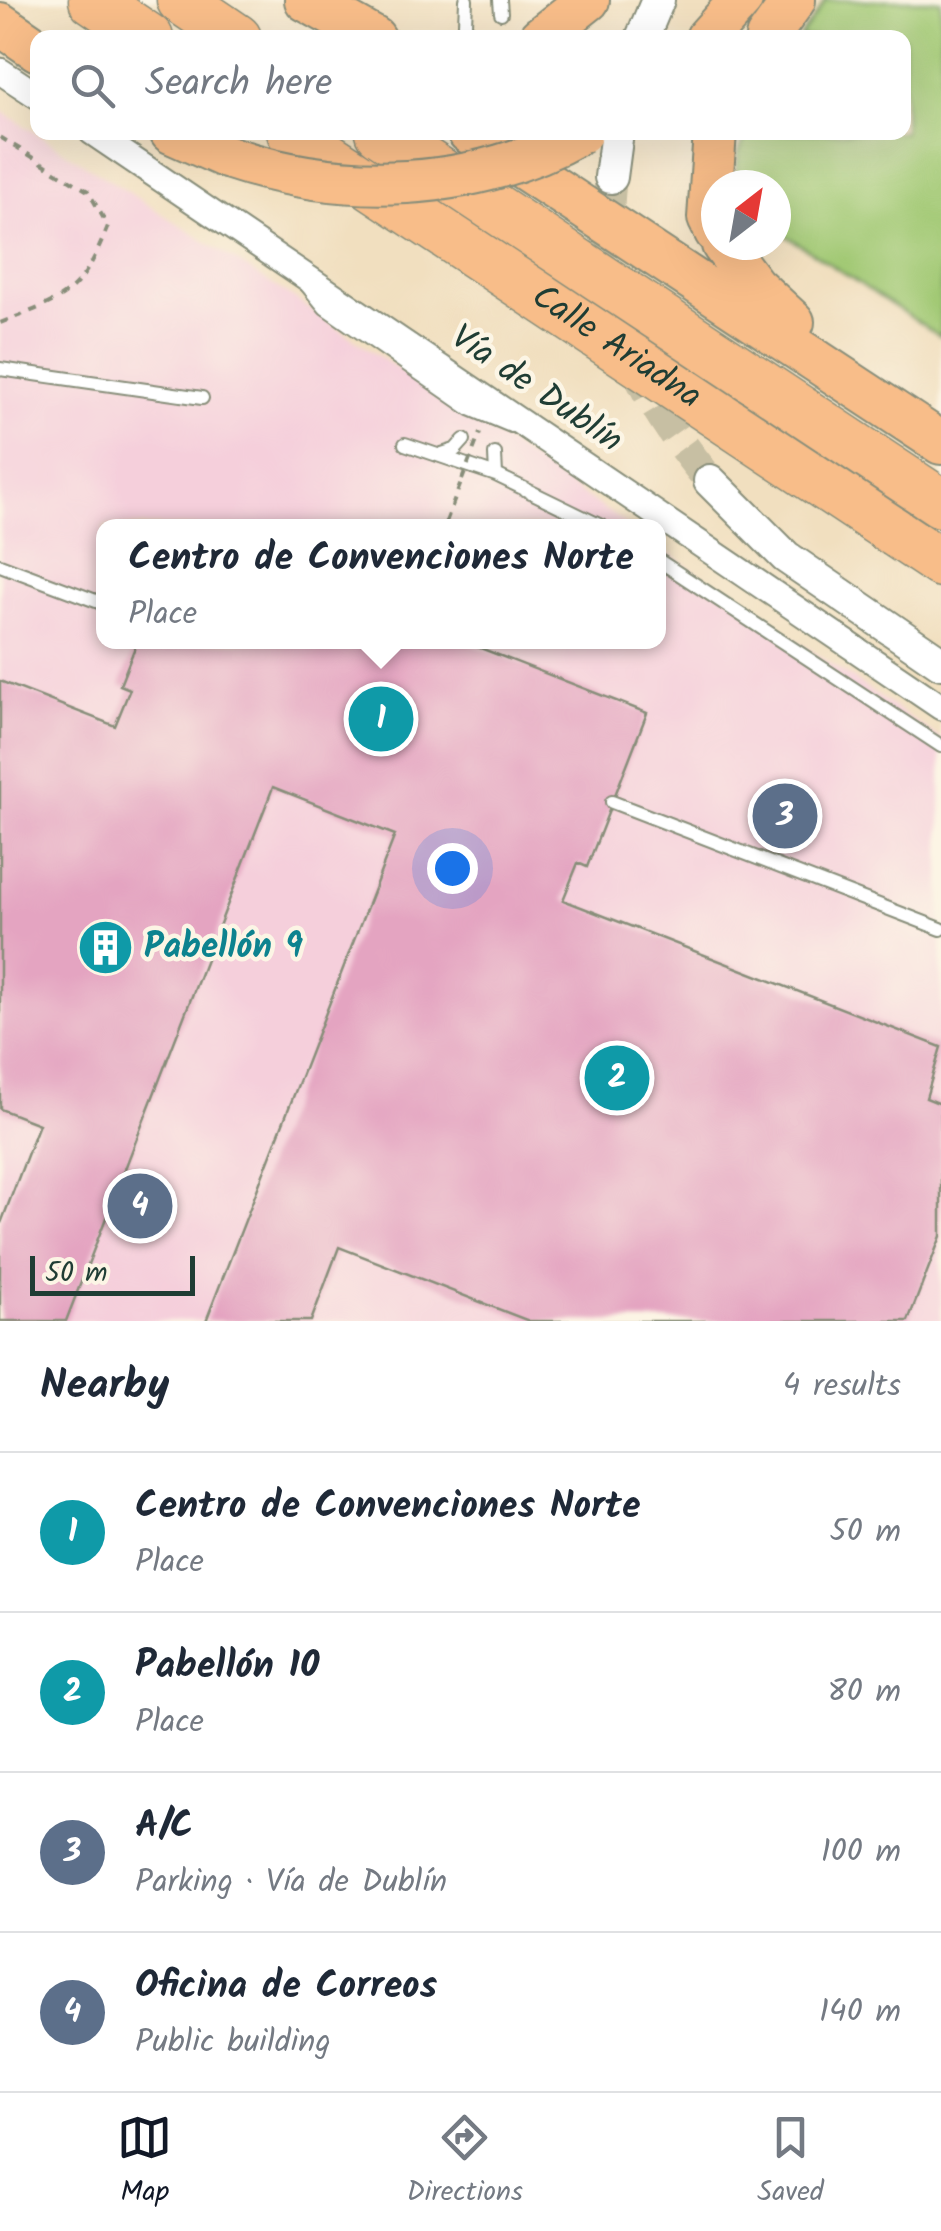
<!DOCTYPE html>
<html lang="en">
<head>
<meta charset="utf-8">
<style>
	body { margin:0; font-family:Kalam,sans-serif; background:#f6f6f7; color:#1f2937 }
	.compass { position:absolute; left:701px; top:170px; width:90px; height:90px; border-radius:50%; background:#fff; box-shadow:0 10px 40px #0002; rotate:31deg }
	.scale { position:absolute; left:30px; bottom:25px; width:165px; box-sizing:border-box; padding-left:10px; border:5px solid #1f3d34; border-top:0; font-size:28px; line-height:35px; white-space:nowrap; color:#1f3d34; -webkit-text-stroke:8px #fcf5e5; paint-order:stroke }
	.you { position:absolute; left:452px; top:868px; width:35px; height:35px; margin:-25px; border:8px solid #fff; border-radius:50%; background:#1a73e8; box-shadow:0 0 0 15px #1a73e833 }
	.badge { display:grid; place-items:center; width:65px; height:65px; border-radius:50%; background:#111827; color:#fff; font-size:32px; font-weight:700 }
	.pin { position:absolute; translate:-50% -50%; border:5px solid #fff; box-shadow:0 2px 10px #0006 }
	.popup { position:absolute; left:96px; top:519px; width:570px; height:130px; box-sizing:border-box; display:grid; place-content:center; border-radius:20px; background:#fff; filter:drop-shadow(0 2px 8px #0005); font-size:32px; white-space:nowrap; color:#747a83 }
	.popup b { font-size:38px; color:#1f2937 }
	.popup::after { content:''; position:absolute; left:50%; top:100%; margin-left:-20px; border:20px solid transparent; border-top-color:#fff }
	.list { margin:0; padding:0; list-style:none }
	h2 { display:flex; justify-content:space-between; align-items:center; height:130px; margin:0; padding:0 40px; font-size:42px }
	h2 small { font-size:32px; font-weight:400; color:#747a83 }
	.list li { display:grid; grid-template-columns:65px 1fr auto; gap:30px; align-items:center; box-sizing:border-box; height:160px; padding:0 40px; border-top:2px solid #e0e1e3 }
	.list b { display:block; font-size:38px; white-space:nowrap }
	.list p { margin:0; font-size:32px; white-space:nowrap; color:#747a83 }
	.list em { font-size:32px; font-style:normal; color:#747a83 }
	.icon { flex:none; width:55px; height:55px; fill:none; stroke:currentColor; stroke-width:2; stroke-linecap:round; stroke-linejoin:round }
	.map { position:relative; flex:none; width:941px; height:1321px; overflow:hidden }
	.search { position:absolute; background:#fff; box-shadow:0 10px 40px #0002; left:30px; right:30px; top:30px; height:110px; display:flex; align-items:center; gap:25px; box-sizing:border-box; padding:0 35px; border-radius:20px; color:#747a83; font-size:38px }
	.sheet { height:770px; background:#fff }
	nav { display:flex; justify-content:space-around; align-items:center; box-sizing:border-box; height:140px; border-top:2px solid #e0e1e3; background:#fff; font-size:28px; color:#747a83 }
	nav a { display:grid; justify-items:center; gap:5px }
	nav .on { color:#111827 }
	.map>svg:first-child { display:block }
	.built { fill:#f5cfdb }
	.green { fill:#a2c974; stroke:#608354; stroke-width:2.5 }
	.building { fill:#e4a4c1 }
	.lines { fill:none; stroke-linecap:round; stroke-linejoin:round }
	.tertiary-tunnel { stroke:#c7bfa3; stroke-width:32; stroke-dasharray:32 16; stroke-linecap:butt }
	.service-casing { stroke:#888e7a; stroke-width:16 }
	.minor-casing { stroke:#888e7a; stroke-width:29 }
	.tertiary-casing { stroke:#888e7a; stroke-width:36 }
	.trunk-casing { stroke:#888e7a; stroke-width:46 }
	.motorway-casing { stroke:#888e7a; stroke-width:51 }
	.path { stroke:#888e7a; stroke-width:4; stroke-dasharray:8 8; stroke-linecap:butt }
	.service { stroke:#fff; stroke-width:12 }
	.minor { stroke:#fff; stroke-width:25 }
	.tertiary { stroke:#fff; stroke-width:32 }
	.trunk { stroke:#f8bd89; stroke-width:42 }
	.motorway { stroke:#f8bd89; stroke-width:48 }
	.trunk-bridge-casing { stroke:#888e7a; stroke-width:46; stroke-linecap:butt }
	.path-bridge { stroke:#888e7a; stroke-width:4; stroke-dasharray:8 8; stroke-linecap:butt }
	.trunk-bridge { stroke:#f8bd89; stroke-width:42 }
	.labels { text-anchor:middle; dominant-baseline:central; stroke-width:9; stroke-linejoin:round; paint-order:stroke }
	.street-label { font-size:35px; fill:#1f3d34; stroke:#fcf5e5 }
	.culture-label { font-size:35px; font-weight:bold; fill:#0d838f; stroke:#fcf5e5; text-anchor:start }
</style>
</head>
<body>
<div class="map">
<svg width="941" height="1321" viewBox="0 0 941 1321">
	<rect width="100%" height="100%" fill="#fcf5e5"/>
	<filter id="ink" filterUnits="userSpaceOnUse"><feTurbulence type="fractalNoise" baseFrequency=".01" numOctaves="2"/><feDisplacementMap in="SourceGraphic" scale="20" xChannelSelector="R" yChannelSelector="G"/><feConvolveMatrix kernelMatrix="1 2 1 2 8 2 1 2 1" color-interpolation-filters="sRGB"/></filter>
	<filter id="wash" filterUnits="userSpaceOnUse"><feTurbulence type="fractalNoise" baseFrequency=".0048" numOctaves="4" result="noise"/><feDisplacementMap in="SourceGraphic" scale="40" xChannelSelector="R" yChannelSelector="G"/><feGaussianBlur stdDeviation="2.25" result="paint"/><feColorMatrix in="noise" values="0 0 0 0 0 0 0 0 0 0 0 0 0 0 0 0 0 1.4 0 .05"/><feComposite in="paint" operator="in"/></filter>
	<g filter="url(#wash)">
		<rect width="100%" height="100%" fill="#f1dfbf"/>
		<path class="built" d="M 0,110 L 298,301 L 629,526 L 104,526 L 104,642 L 658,642 L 659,547 L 941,739 L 941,1321 L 0,1321 Z"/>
		<path class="green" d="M 826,0 L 941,0 L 941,337 L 776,229 L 776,185 L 734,185 L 739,152 L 747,133 L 904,132 L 904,38 L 800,37 Z"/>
		<g id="blocks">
			<path class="building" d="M 137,642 L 465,642 L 647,713 L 587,867 L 578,863 L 563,900 L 941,1047 L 926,1098 L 941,1104 L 941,1236 L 908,1321 L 529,1321 L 339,1247 L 311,1321 L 206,1321 L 395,835 L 273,787 L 66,1321 L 0,1321 L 0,1226 L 39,1124 L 0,1109 L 0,681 L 115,726 L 130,689 L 120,685 Z"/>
		</g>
	</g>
	<g filter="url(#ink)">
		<use href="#blocks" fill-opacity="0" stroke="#888e7a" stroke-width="2.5"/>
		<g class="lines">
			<path class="tertiary-tunnel" d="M 611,177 C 596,306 630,383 710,481"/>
			<defs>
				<path id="service" d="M 500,0 L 501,13
					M 465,24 L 466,0
					M 307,286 L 325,308 L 470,409 L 511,426
					M 0,369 L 202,398
					M 405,444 L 496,475 L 601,526
					M 442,454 L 455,450 L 464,440
					M 495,454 L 496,475
					M 658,560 L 941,746
					M 0,565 L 104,604
					M 612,802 L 941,929"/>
				<path id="minor" d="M 0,71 L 38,96
					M 92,132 L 941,707"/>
				<path id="tertiary" d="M 642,38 L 658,0
					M 611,177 L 617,132
					M 710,481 L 786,557 L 941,663"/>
				<path id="trunk" d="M 306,0 L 374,38
					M 0,24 L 38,50
					M 540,38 L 588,0
					M 707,38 L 741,0
					M 767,38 L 794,0
					M 171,132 L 227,157
					M 469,132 L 941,443
					M 715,132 L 709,218 L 716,232
					M 723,245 L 754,286 L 793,322"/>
				<g id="motorway">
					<path d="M 93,0 L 149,38"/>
					<path d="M 181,0 L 237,38"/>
					<path id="s1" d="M 291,132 L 941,563"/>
					<path d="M 380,132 L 941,503"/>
				</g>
			</defs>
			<use href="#service" class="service-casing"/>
			<use href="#minor" class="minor-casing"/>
			<use href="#tertiary" class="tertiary-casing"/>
			<use href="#trunk" class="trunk-casing"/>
			<use href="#motorway" class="motorway-casing"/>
			<path class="path" d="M 0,137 L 88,191 L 108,226 C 81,295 66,298 0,323
				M 446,522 L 462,480"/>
			<use href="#service" class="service"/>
			<use href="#minor" class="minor"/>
			<use href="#tertiary" class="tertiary"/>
			<use href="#trunk" class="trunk"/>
			<use href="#motorway" class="motorway"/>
			<defs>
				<path id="trunk-bridge" d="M 227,157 C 342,196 473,193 581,132"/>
			</defs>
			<use href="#trunk-bridge" class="trunk-bridge-casing"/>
			<path class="path-bridge" d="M 462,480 L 480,433"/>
			<use href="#trunk-bridge" class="trunk-bridge"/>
		</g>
	</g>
	<defs>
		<symbol id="building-disc" viewBox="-11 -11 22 22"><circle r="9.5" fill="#0f9aa8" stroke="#fcf5e5"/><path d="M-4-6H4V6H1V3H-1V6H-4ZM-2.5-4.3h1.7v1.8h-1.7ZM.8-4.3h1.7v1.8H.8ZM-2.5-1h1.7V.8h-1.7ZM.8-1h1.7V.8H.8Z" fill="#fff"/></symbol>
	</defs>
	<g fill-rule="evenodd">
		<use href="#building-disc" x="74" y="916" width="63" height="63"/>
	</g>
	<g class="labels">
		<g class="street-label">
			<text stroke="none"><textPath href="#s1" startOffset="390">Calle Ariadna</textPath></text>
			<text transform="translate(536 390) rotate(34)">Vía de Dublín</text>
		</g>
		<g class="culture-label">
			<text x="144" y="948">Pabellón 9</text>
		</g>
	</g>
</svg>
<svg class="compass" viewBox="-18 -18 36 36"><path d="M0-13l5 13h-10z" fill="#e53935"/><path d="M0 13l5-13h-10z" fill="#747a83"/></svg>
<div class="scale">50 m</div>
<div class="you"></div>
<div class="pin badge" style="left:381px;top:719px;background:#0f9aa8">1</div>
<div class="popup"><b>Centro de Convenciones Norte</b>Place</div>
<div class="pin badge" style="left:617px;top:1078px;background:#0f9aa8">2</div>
<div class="pin badge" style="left:785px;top:816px;background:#5c6f8a">3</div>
<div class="pin badge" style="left:140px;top:1206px;background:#5c6f8a">4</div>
<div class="search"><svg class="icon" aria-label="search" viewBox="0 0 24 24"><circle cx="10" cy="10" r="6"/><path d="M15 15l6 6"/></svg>Search here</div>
</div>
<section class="sheet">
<h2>Nearby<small>4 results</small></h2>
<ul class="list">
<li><span class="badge" style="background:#0f9aa8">1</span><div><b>Centro de Convenciones Norte</b><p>Place</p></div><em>50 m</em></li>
<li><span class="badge" style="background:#0f9aa8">2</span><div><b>Pabellón 10</b><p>Place</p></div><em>80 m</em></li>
<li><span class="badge" style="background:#5c6f8a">3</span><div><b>A/C</b><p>Parking · Vía de Dublín</p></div><em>100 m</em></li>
<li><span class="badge" style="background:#5c6f8a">4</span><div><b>Oficina de Correos</b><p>Public building</p></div><em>140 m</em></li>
</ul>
</section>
<nav>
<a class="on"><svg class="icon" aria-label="map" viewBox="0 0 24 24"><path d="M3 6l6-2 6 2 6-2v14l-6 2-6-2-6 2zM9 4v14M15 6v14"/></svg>Map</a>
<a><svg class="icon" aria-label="directions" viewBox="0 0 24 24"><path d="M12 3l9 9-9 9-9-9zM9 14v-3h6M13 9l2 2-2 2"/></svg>Directions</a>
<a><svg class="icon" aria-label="saved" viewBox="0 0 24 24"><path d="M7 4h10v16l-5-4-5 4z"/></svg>Saved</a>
</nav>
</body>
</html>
